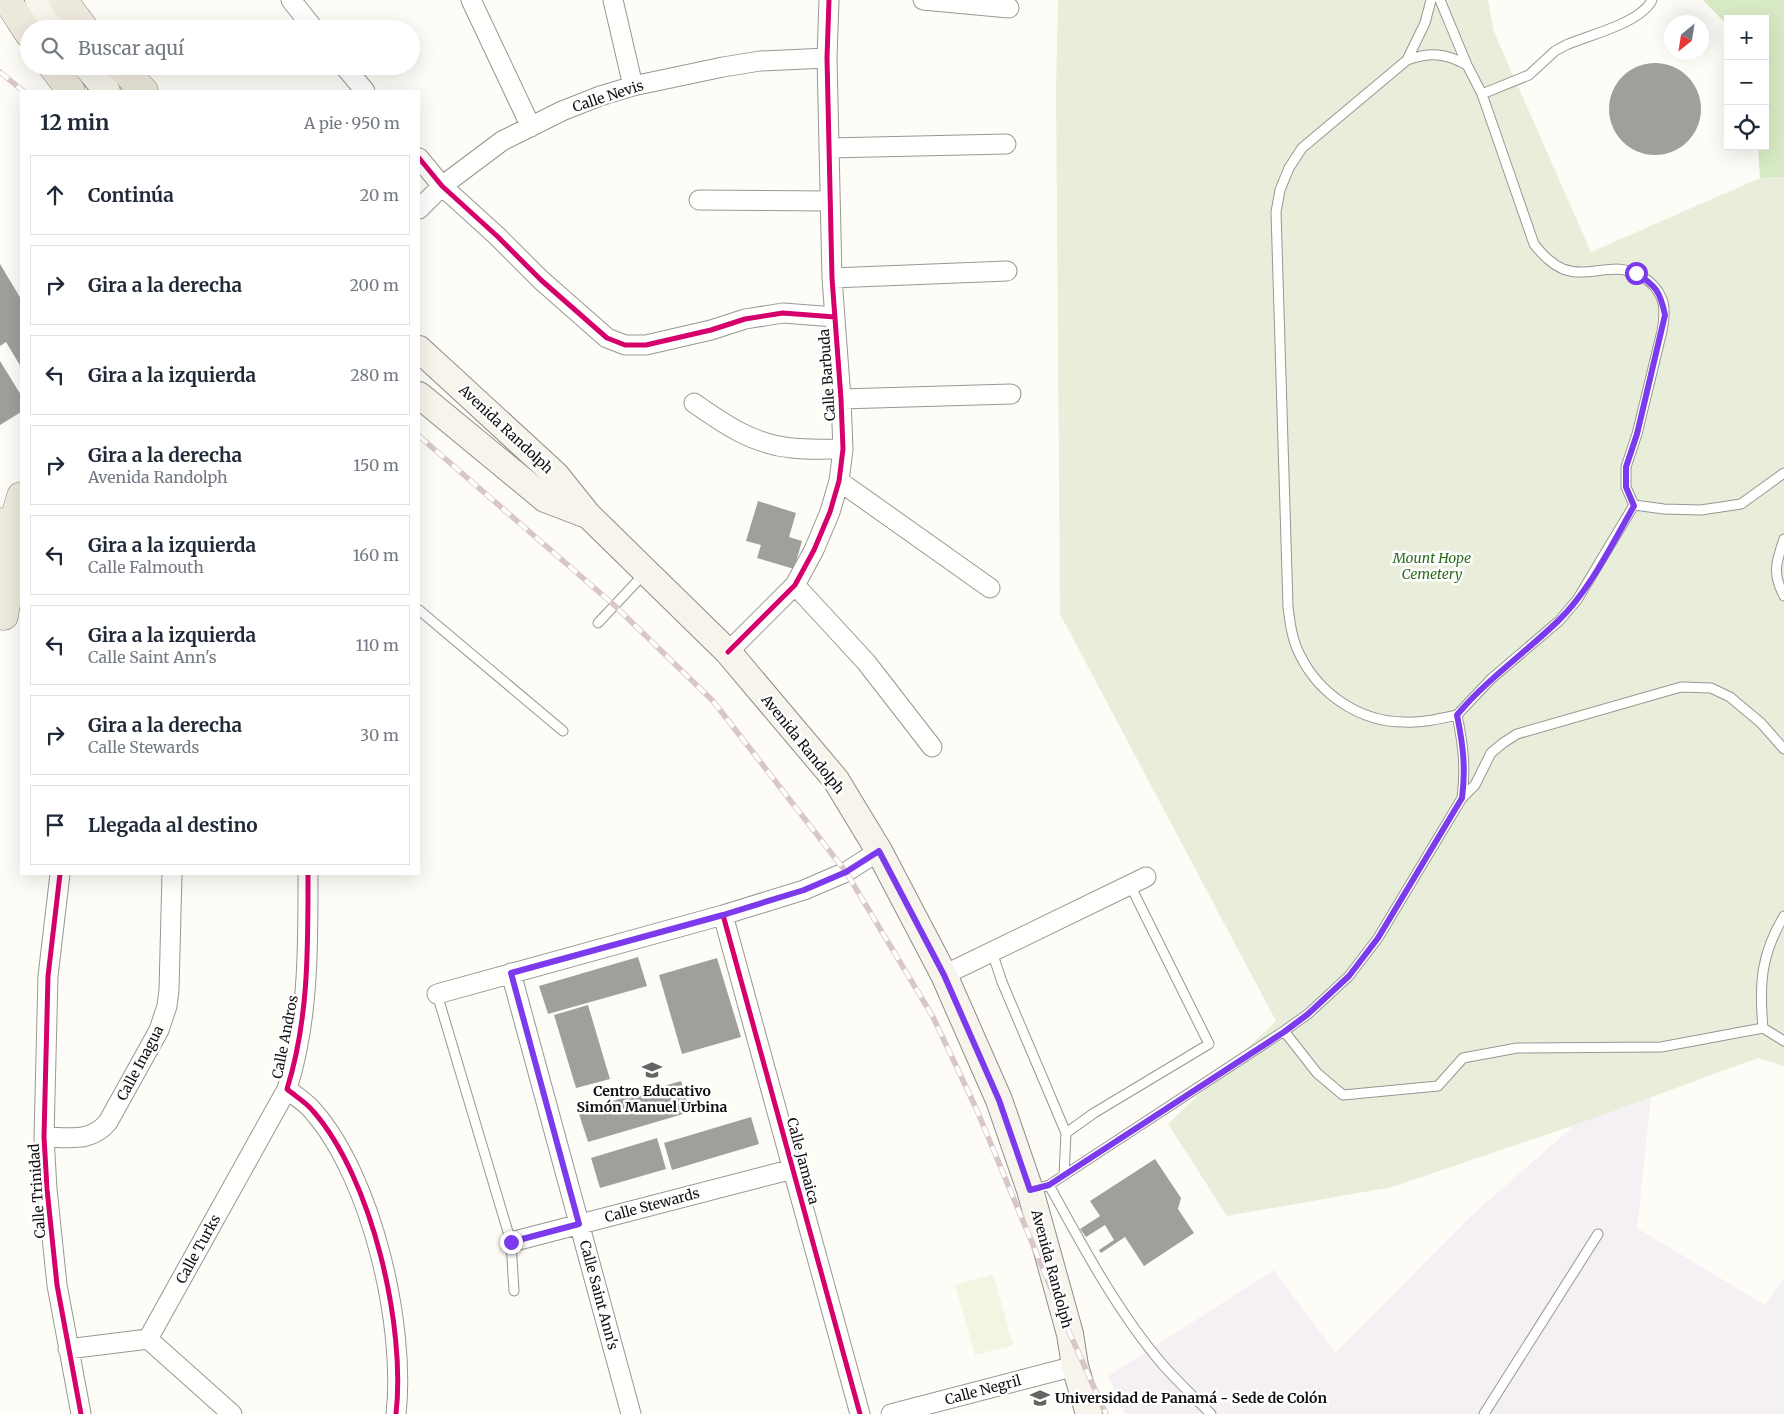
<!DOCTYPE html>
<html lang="es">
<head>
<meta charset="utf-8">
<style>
	body { margin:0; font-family:Merriweather,serif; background:#f6f6f7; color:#1f2937 }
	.controls { position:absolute; right:15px; top:15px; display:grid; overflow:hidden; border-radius:0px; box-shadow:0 5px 20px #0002 }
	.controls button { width:45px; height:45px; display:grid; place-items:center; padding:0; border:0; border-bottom:1px solid #e0e1e3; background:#fff; color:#1f2937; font:25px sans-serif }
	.compass { position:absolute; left:1664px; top:15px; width:45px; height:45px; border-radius:50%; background:#fff; box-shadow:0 5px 20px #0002; rotate:210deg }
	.stop { position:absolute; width:15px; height:15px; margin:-11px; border:4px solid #7c3aed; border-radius:50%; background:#fff }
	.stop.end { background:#7c3aed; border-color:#fff; box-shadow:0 1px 5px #0008 }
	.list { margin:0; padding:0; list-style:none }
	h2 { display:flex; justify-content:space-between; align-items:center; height:65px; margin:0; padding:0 20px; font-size:21px }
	h2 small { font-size:16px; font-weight:400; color:#747a83 }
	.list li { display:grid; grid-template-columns:32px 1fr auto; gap:15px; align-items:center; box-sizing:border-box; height:80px; margin:0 10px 10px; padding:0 10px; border:1px solid #e0e1e3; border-radius:0px }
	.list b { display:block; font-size:19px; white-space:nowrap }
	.list p { margin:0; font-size:16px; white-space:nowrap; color:#747a83 }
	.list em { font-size:16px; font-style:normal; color:#747a83 }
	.icon { flex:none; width:28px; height:28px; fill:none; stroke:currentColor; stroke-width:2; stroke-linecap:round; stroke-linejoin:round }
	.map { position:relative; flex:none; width:1784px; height:1414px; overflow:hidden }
	.search { position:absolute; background:#fff; box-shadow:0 5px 20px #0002; left:20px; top:20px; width:400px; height:55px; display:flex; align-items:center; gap:12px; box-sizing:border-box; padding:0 18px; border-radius:28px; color:#747a83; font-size:19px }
	.panel { position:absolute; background:#fff; box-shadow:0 5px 20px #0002; left:20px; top:90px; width:400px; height:785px; border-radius:0px }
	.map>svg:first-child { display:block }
	.industrial { fill:#f5f0f3 }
	.forest { fill:#d8eac5 }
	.cemetery { fill:#e9eedb }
	.pitch { fill:#f0f6e1 }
	.building { fill:#a19f9c }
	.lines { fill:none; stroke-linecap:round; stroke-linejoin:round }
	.lane-casing { stroke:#979795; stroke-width:11 }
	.street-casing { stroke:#979795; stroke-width:21 }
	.secondary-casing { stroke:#8e8d8b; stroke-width:28 }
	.primary-casing { stroke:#858482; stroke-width:29 }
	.lane { stroke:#fffffe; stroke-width:9 }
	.street { stroke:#fffffe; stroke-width:19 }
	.secondary { stroke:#f6f4eb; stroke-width:26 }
	.primary { stroke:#ede9dc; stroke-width:28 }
	.rail-casing { stroke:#d9c6c7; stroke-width:5.5 }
	.rail { stroke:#fff; stroke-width:4; stroke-dasharray:11; stroke-linecap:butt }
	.cycleway-casing { stroke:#fff; stroke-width:8 }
	.cycleway { stroke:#d6006c; stroke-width:5 }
	.route { stroke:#7c3aed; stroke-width:6 }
	.labels { text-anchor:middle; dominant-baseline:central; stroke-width:5; stroke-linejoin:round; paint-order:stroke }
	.street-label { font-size:14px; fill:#111; stroke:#fff }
	.park-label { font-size:14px; font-style:italic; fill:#2f6b1f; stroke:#fff }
	.poi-label { font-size:14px; font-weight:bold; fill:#111; stroke:#fff }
</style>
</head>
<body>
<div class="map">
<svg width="1784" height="1414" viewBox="0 0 1784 1414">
	<rect width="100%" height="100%" fill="#fdfcf7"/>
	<path class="industrial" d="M 1651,1097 L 1637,1228 L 1765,1305 L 1784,1278 L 1784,1414 L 1125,1414 L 1108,1376 L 1274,1270 L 1335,1353 L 1472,1215 L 1575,1125 Z"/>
	<path class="forest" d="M 1703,0 L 1784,0 L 1784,177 L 1760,178 L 1758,146 L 1765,146 L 1765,19 L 1728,19 L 1728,26 Z"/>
	<path class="cemetery" d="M 1058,0 L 1488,0 L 1494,32 L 1591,252 L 1760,178 L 1784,177 L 1784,1066 L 1758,1058 L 1575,1125 L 1392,1187 L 1227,1216 L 1168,1124 L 1276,1021 L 1060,614 L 1056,90 Z"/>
	<path class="pitch" d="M 993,1274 L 1013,1345 L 975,1355 L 955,1285 Z"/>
	<path class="building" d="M1609 109a46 46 0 1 1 92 0a46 46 0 1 1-92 0Z
		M 0,264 L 21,299 L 21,367 L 6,342 L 0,346 Z
		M 0,361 L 21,395 L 21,412 L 0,425 Z
		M 758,501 L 796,513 L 789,537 L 802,541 L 794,569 L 757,558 L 761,545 L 746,541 Z
		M 638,957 L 647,986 L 548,1014 L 539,986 Z
		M 717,958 L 741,1037 L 682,1054 L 659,975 Z
		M 588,1005 L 610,1079 L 576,1088 L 554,1015 Z
		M 681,1081 L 690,1112 L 588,1142 L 578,1111 Z
		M 751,1117 L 759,1144 L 672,1170 L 664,1143 Z
		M 657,1138 L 666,1169 L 600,1188 L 591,1158 Z
		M 1155,1159 L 1181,1198 L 1178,1209 L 1194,1233 L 1144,1266 L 1125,1237 L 1101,1253 L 1099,1250 L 1114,1240 L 1105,1225 L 1086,1237 L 1080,1229 L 1100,1216 L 1090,1201 Z"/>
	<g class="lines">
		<defs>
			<path id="lane" d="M 1407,60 L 1425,23 L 1431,0
				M 1482,94 L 1529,75 L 1555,51 L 1566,45 C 1589,35 1641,23 1652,0
				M 1634,505 L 1664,509 L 1701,510 L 1741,504 L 1784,473
				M 1784,539 C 1776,563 1772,573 1784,596
				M 419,610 L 563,731
				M 598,623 L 644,574
				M 1457,715 C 1439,719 1422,723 1404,722 C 1360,722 1319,694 1300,655 C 1292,640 1290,623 1288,607 L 1276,212 L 1280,190 L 1289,168 L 1302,148 L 1407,60 C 1431,52 1445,53 1467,65
				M 1462,798 L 1475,785 L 1491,753 L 1503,743 L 1517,734 L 1681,687 L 1711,688 L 1730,697 L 1761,723 L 1784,749
				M 992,952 L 1002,982 L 1066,1133 L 1064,1175
				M 437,994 L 511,1242 L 514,1291
				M 1763,1028 C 1759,984 1761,954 1784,916
				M 1284,1031 L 1317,1073 L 1343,1095 L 1438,1086 L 1463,1058 L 1517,1048 L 1661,1047 L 1763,1028 L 1784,1041
				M 1066,1133 L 1094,1113 L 1209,1044 L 1130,885
				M 1049,1185 C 1082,1245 1118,1313 1163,1365 C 1178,1382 1195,1398 1211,1414
				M 1033,1190 L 1049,1185 L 1284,1031 L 1308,1014 L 1349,976 L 1378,938 L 1462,798 C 1466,768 1463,744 1457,715 L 1491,679 L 1559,621 L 1577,600 L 1634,505 L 1626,487 L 1626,467 L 1637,434 L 1662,331 C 1664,320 1666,307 1661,297 C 1654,280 1634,270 1617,269 C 1599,269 1581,276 1563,269 C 1550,263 1542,254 1534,244 L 1482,94 L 1467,65 L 1440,0
				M 1484,1414 L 1598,1234"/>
			<path id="street" d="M 291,0 L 314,29
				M 471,0 L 531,127
				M 613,0 L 633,86
				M 923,0 L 1009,8
				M 344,66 L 365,91
				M 829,148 L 1006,144
				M 419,158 L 442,186 L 497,236 L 541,280 L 607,338 L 625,345 L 646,345 L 711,330 L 745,319 L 783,313 L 835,317
				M 699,200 L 830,201
				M 419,209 L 442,186 L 502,141 L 562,111 L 600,96 L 633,86 L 723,67 L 760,61 L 827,58
				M 832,278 L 1007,271
				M 841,399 L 1011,394
				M 694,403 C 724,424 754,445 792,448 C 809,450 826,449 843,449
				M 839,481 L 990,588
				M 795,585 L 866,662 L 932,747
				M 728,652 L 795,585 L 814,550 L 830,512 L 839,481 L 843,449 L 841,399 L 832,278 L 827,58 L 829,0
				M 60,874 L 48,976 L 44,1137 L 47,1189 L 57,1285 L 81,1414
				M 308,874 C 308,946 309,1019 287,1089 C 295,1096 306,1102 313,1111 C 372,1178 406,1326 396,1414
				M 723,915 L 860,1414
				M 511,973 L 631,1414
				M 944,975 L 1146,877
				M 437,994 L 723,915 L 804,890 L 846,872 L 879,851
				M 44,1137 C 68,1137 91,1143 108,1122 L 159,1030 L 167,1006 L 169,990 L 172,874
				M 511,1242 L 793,1169
				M 148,1339 L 232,1414
				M 68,1349 L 148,1339 L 287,1089
				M 891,1414 L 1075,1366"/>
			<path id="secondary" d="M 38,0 L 58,29
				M 86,66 L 107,91
				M 419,349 L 556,475 L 588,515 L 728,652 L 836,780 L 879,851 L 944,975 L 999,1100 L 1030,1190 L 1070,1334 L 1075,1366 L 1089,1414
				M 419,395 L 545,499 L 587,515"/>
			<path id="primary" d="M 7,0 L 29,34
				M 63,0 L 85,29
				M 52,66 L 71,91
				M 120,66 L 144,91
				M 21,496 L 16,513 L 21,527
				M 0,522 C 13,552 10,584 4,616"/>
		</defs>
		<use href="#lane" class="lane-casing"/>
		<use href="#street" class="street-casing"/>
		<use href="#secondary" class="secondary-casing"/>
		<use href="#primary" class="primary-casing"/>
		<use href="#lane" class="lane"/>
		<use href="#street" class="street"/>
		<use href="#secondary" class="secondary"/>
		<use href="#primary" class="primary"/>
		<defs>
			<path id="rail" d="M 0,72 L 23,91
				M 419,436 L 614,605 L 713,701 L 846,872 L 933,1017 L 976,1108 L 1070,1334 L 1106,1414"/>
		</defs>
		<use href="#rail" class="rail-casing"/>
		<use href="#rail" class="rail"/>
		<defs>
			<path id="cycleway" d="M 419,158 L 442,186 L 497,236 L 541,280 L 607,338 L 625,345 L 646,345 L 711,330 L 745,319 L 783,313 L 835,317
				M 728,652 L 795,585 L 814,550 L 830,512 L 839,481 L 843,449 L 841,399 L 832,278 L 827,58 L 829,0
				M 60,874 L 48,976 L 44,1137 L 47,1189 L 57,1285 L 81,1414
				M 308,874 C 308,946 309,1019 287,1089 C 295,1096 306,1102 313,1111 C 372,1178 406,1326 396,1414
				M 723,915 L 860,1414"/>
		</defs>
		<use href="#cycleway" class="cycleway-casing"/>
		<use href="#cycleway" class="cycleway"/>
	</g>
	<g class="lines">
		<path class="route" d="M 511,1242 L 579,1224 L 511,973 L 723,915 L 804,890 L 846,872 L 879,851 L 944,975 L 973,1041 L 999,1100 L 1030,1190 L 1049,1185 L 1284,1032 L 1308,1014 L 1349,976 L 1378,938 L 1462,798 C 1466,768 1463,745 1457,715 C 1487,679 1525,653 1558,621 C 1590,590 1612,544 1634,506 L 1626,487 L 1626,467 L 1637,434 L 1665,315 C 1660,291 1656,286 1636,273"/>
	</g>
	<defs>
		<symbol id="school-bare" viewBox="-9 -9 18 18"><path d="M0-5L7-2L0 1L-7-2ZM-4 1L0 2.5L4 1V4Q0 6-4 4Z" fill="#646362" stroke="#fff" stroke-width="2.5" paint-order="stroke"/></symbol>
		<symbol id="university-bare" viewBox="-9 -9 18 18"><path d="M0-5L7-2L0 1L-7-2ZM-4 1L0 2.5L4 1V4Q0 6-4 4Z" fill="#646362" stroke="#fff" stroke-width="2.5" paint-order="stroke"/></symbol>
	</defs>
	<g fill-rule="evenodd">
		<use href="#school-bare" x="638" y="1056" width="28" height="28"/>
		<use href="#university-bare" x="1026" y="1384" width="28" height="28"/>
	</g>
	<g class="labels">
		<g class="street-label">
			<text transform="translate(608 96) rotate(-18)">Calle Nevis</text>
			<text transform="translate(827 375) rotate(-94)">Calle Barbuda</text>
			<text transform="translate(506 429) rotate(43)">Avenida Randolph</text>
			<text transform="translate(803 744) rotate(51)">Avenida Randolph</text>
			<text transform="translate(285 1037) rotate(-79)">Calle Andros</text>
			<text transform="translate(140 1063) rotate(-62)">Calle Inagua</text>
			<text transform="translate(803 1161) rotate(75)">Calle Jamaica</text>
			<text transform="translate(37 1191) rotate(-94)">Calle Trinidad</text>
			<text transform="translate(652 1205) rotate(-15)">Calle Stewards</text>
			<text transform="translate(198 1249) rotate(-61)">Calle Turks</text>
			<text transform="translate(1052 1269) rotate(75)">Avenida Randolph</text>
			<text transform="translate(599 1295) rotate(75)">Calle Saint Ann's</text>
			<text transform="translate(983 1390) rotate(-15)">Calle Negril</text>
		</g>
		<g class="park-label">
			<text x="1432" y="558">Mount Hope<tspan x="1432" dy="16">Cemetery</tspan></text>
		</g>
		<g class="poi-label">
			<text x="652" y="1091">Centro Educativo<tspan x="652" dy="16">Simón Manuel Urbina</tspan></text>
			<text x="1055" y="1398" text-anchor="start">Universidad de Panamá - Sede de Colón</text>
		</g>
	</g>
</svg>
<div class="controls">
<button>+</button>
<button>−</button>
<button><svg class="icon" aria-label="locate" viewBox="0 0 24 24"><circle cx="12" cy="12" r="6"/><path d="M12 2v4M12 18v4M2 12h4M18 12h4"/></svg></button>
</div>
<svg class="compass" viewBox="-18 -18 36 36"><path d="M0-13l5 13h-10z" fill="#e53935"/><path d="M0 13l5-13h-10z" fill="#747a83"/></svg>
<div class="stop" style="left:1636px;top:273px"></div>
<div class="stop end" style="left:511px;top:1242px"></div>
<div class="search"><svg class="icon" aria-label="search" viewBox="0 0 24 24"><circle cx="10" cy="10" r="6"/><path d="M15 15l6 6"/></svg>Buscar aquí</div>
<section class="panel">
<h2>12 min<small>A pie · 950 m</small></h2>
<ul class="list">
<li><svg class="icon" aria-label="ahead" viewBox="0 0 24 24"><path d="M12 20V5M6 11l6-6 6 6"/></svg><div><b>Continúa</b></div><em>20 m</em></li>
<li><svg class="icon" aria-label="right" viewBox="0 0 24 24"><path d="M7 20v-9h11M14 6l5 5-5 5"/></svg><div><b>Gira a la derecha</b></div><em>200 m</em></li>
<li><svg class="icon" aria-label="left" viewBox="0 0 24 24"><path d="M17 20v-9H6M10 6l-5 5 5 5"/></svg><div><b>Gira a la izquierda</b></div><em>280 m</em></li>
<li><svg class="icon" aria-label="right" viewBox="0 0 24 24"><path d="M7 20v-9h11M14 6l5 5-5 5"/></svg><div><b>Gira a la derecha</b><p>Avenida Randolph</p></div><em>150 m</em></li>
<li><svg class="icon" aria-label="left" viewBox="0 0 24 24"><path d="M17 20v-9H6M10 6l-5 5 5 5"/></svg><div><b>Gira a la izquierda</b><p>Calle Falmouth</p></div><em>160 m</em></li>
<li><svg class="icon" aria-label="left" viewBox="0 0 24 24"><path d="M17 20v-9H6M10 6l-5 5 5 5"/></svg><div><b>Gira a la izquierda</b><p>Calle Saint Ann's</p></div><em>110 m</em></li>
<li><svg class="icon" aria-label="right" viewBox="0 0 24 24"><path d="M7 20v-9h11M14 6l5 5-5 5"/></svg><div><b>Gira a la derecha</b><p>Calle Stewards</p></div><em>30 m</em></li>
<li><svg class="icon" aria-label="arrive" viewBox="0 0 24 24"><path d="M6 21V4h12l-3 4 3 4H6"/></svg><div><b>Llegada al destino</b></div></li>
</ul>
</section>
</div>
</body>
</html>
